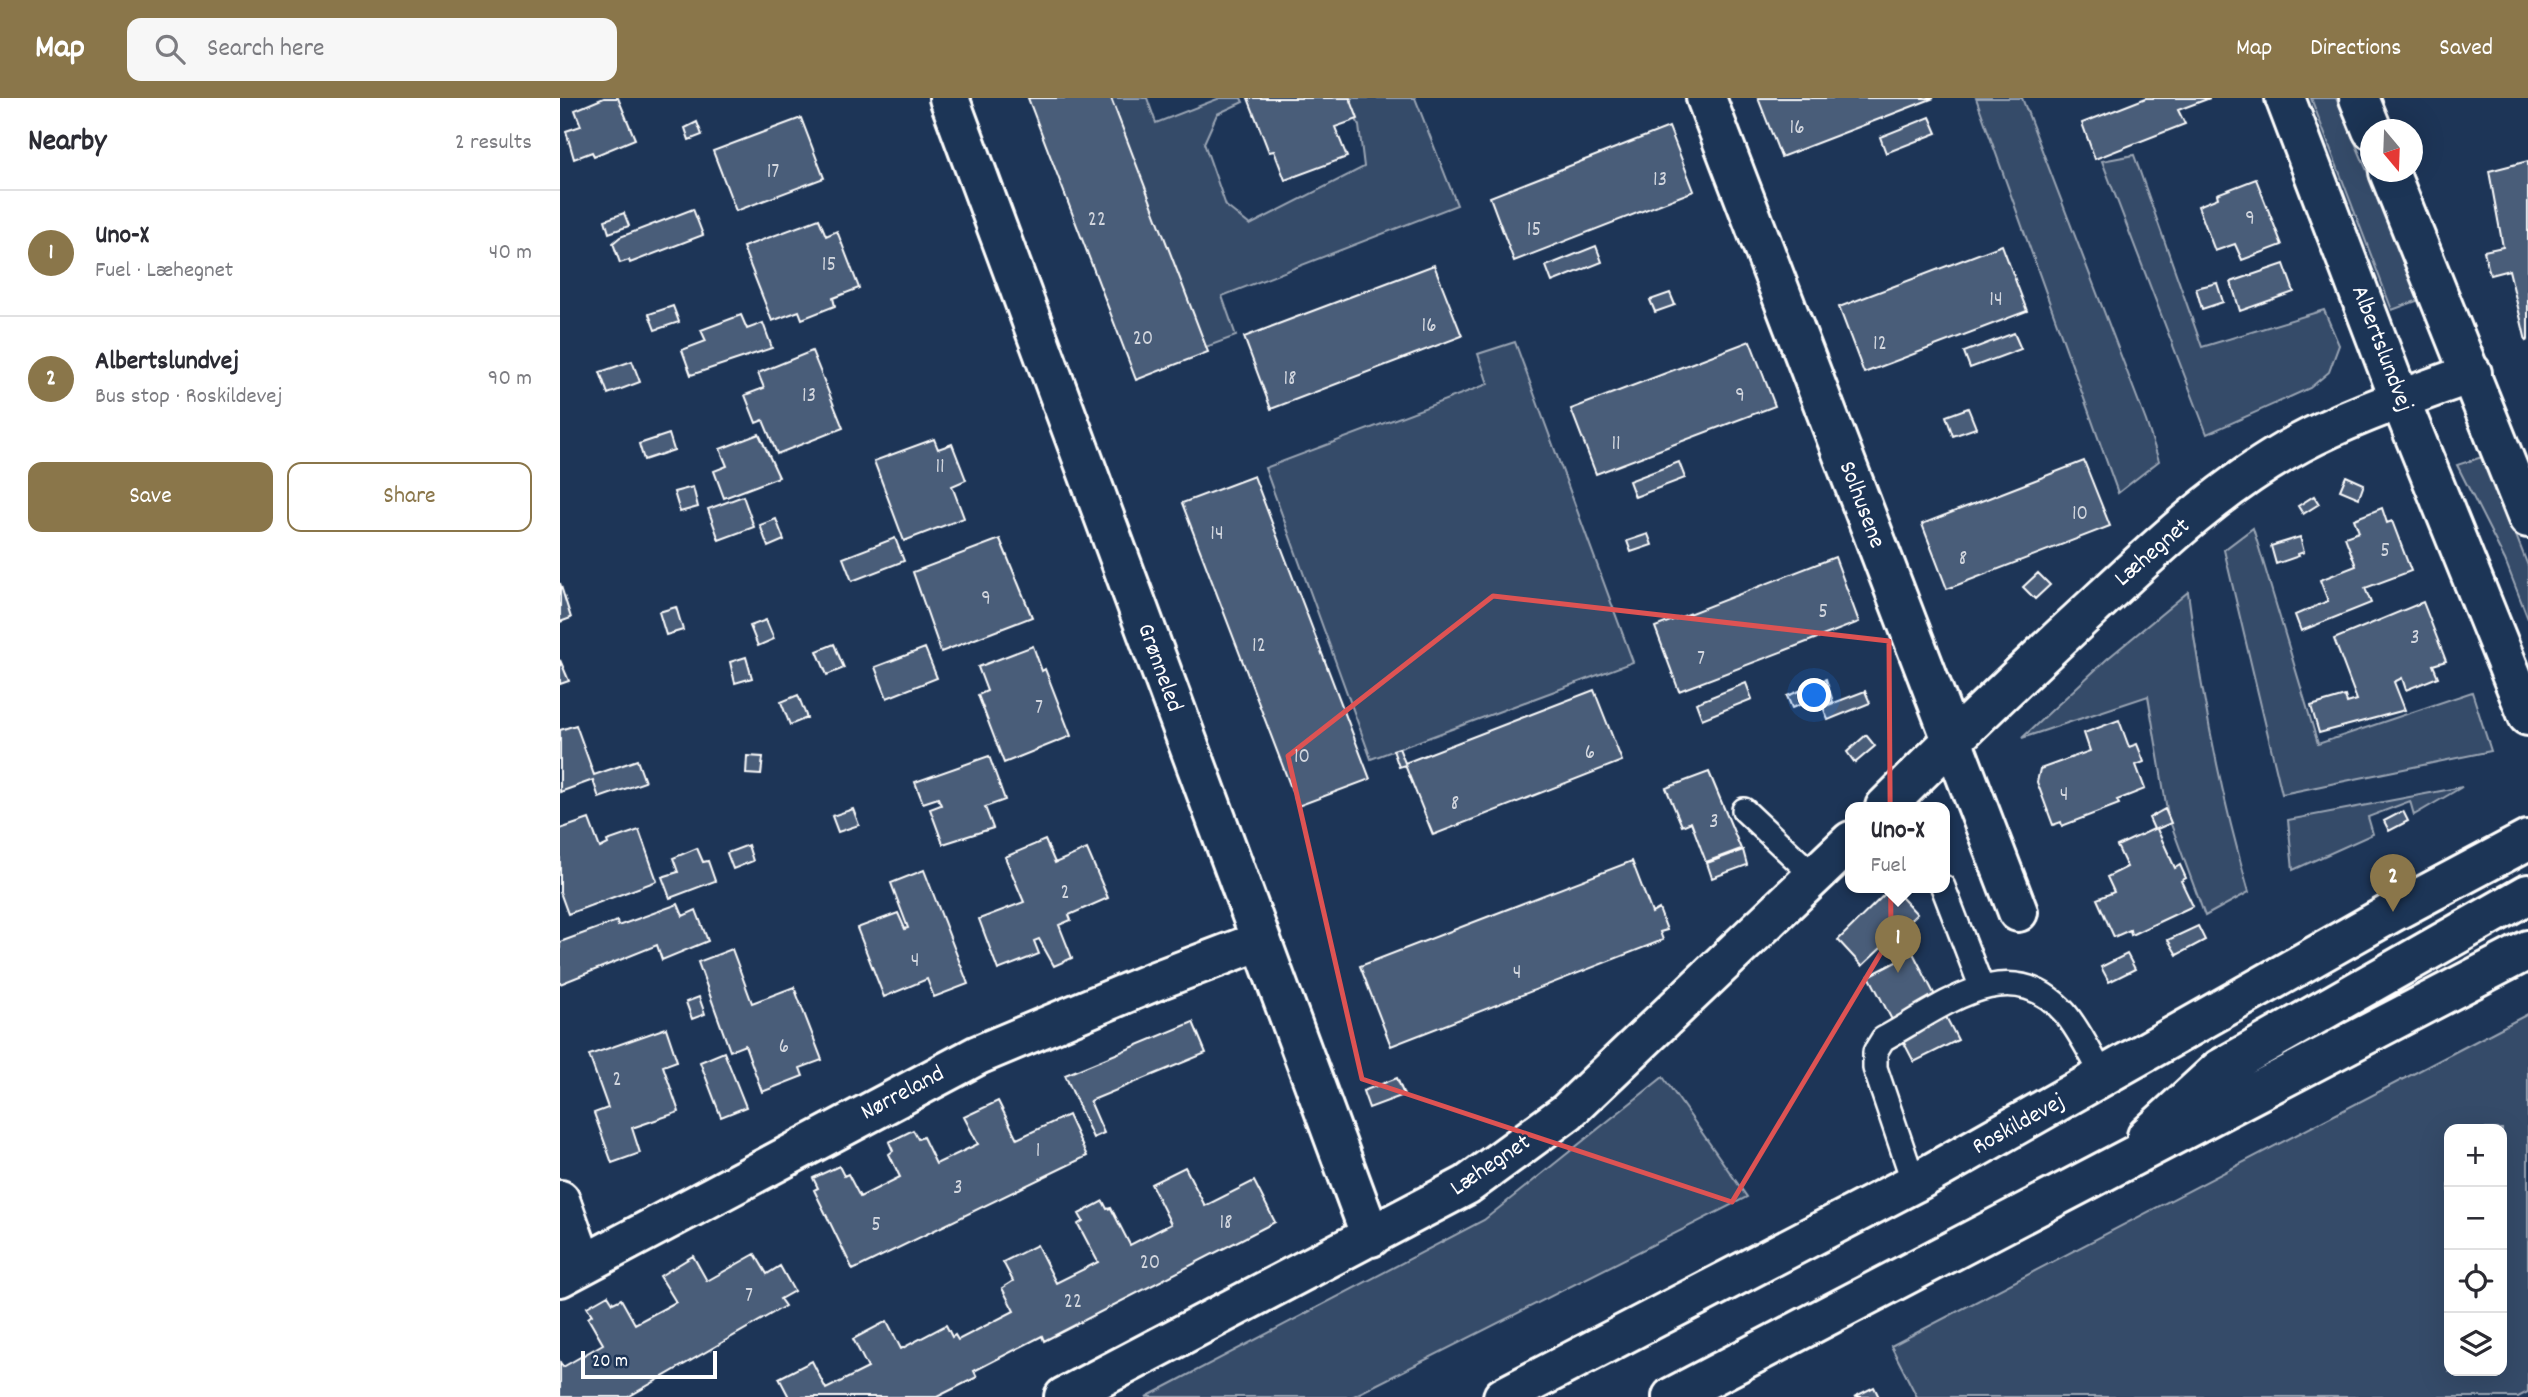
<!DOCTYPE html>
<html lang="en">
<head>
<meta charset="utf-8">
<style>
	body { margin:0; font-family:Dekko,sans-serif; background:#f7f7f7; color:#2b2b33 }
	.controls { position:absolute; right:21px; bottom:21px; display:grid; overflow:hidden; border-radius:14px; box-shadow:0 7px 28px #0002 }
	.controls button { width:63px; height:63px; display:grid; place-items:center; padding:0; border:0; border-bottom:2px solid #e1e1e2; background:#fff; color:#2b2b33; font:35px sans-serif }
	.compass { position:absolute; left:1800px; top:21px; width:63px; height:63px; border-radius:50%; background:#fff; box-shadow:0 7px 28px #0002; rotate:161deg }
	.scale { position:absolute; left:21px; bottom:18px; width:136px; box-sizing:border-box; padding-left:7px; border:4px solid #fff; border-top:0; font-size:19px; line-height:24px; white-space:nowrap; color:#fff; -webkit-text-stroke:5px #1d3557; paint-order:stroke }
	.you { position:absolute; left:1255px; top:598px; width:24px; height:24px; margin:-18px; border:5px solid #fff; border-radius:50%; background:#1a73e8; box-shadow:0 0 0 10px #1a73e833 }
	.badge { display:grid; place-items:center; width:46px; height:46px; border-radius:50%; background:#8a764a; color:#fff; font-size:23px; font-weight:700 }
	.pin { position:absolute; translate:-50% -58px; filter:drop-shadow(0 2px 4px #0008) }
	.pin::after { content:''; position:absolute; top:37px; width:24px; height:21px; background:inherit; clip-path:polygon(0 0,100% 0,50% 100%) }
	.popup { position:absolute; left:1285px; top:704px; width:105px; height:91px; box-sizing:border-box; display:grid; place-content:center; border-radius:14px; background:#fff; filter:drop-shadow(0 2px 5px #0005); font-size:23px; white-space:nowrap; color:#7c7c81 }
	.popup b { font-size:26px; color:#2b2b33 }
	.popup::after { content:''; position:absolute; left:50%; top:100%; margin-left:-14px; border:14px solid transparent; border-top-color:#fff }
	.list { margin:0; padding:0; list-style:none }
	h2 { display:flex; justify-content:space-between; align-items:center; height:91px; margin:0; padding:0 28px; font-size:30px }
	h2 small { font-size:23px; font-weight:400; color:#7c7c81 }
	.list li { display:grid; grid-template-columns:46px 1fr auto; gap:21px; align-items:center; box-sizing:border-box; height:126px; padding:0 28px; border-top:2px solid #e1e1e2 }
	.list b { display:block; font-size:26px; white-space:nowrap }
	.list p { margin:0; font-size:23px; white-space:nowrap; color:#7c7c81 }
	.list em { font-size:23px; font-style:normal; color:#7c7c81 }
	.actions { display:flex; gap:14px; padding:21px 28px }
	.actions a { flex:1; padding:16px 0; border:2px solid #8a764a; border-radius:14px; text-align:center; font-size:24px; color:#8a764a }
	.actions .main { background:#8a764a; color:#fff }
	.icon { flex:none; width:38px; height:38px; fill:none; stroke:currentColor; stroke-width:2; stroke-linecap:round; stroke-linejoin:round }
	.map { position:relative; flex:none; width:1968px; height:1299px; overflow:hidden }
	header { display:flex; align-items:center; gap:42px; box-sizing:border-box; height:98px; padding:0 35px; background:#8a764a; color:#fff }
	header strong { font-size:33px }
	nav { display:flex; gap:38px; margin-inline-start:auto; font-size:24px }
	.search { width:490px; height:63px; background:#f7f7f7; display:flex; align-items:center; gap:18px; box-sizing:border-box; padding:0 24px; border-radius:14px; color:#7c7c81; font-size:26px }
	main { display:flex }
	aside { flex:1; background:#fff }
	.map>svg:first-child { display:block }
	.green { fill:#364b69; stroke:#9aa5b4; stroke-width:2; fill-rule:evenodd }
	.building { fill:#4a5d79; stroke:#fff; stroke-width:2 }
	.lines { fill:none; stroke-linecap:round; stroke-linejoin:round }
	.service-casing { stroke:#fff; stroke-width:28 }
	.minor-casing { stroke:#fff; stroke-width:44 }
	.tertiary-casing { stroke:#fff; stroke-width:44 }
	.secondary-casing { stroke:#fff; stroke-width:44 }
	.service { stroke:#1d3557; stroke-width:23 }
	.minor { stroke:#1d3557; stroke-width:38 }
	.tertiary { stroke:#1d3557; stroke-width:38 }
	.secondary { stroke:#1d3557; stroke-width:38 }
	.marked { fill:none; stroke:#de5353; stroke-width:5; stroke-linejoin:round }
	.labels { text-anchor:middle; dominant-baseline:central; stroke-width:5; stroke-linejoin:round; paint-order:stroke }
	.number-label { font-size:21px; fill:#d2d6de }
	.street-label { font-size:24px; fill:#fff; stroke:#1d3557 }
</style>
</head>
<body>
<header>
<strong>Map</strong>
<div class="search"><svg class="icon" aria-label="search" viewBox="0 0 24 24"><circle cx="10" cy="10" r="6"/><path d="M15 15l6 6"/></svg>Search here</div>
<nav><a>Map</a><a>Directions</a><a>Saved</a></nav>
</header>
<main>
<aside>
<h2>Nearby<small>2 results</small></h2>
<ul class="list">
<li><span class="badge">1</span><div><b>Uno-X</b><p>Fuel · Læhegnet</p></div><em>40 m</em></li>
<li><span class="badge">2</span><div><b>Albertslundvej</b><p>Bus stop · Roskildevej</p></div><em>90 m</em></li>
</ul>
<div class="actions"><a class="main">Save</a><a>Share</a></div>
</aside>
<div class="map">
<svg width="1968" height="1299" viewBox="0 0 1968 1299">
	<rect width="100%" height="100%" fill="#1d3557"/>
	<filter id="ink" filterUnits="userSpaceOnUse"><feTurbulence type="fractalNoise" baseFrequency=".0143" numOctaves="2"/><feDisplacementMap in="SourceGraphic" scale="14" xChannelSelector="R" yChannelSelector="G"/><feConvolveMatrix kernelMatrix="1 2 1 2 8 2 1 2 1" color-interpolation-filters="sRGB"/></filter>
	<g filter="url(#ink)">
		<path class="green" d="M 548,0 L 587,0 L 596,25 L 660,0 L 681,0 L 683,4 L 657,16 L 644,45 L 666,108 L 690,127 L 804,69 L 799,28 L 788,0 L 855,0 L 897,107 L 662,198 L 676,238 L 643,250 Z
			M 1416,0 L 1462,0 L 1586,323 L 1599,363 L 1558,395 Z
			M 1751,0 L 1776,0 L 1862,201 L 1832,212 Z
			M 1574,57 L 1642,249 L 1764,212 L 1779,247 L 1769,274 L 1750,290 L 1647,336 L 1542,63 Z
			M 955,244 L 1073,564 L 811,661 L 705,370 L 928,286 L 918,256 Z
			M 1925,358 L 1968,468 L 1968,521 L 1945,462 L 1897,367 Z
			M 1693,430 L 1758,646 L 1912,594 L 1931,653 L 1722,696 L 1664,452 Z
			M 1628,494 C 1641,597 1660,694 1689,794 L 1645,818 L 1608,718 L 1588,598 L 1462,640 L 1547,561 Z
			M 1902,689 L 1854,717 L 1850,703 L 1808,719 L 1813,736 L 1733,772 L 1728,722 Z
			M 1968,916 L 1968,1294 L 1958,1299 L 1357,1299 L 1331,1248 ZM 1889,1031 L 1942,1031 L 1942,1273 L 1889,1273 Z
			M 1103,979 L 1187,1099 L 792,1299 L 586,1299 L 924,1122 Z"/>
		<path class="building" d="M 44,0 L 58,0 L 75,41 L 34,58 L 32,54 L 14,61 L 6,33 L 21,28 L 15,12 Z
			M 468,0 L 551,0 L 648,254 L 576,282 Z
			M 688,0 L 790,0 L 798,21 L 775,29 L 787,59 L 725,82 L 714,53 L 709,54 Z
			M 1198,0 L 1374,0 L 1221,59 Z
			M 1586,0 L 1650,0 L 1618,12 L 1625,26 L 1535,61 L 1522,25 Z
			M 1370,19 L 1377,35 L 1326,55 L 1320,39 Z
			M 241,20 L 264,80 L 176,113 L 153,53 Z
			M 137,24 L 142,37 L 129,42 L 125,30 Z
			M 1109,29 L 1134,93 L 954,163 L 930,99 Z
			M 1968,63 L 1968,242 L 1966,243 L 1949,172 L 1930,177 L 1924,153 L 1943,149 L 1929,73 Z
			M 1696,81 L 1722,147 L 1682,162 L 1675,146 L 1655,153 L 1638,108 L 1658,100 L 1657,96 Z
			M 133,111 L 143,137 L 70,165 L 69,162 L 60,165 L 53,145 L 60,139 Z
			M 64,115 L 69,128 L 49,135 L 45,122 Z
			M 259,121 L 266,138 L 277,133 L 299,190 L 273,200 L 275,208 L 242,221 L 239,213 L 212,223 L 183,149 Z
			M 1442,147 L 1467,213 L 1304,275 L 1279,209 Z
			M 1036,148 L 1042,164 L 992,184 L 986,168 Z
			M 1724,166 L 1734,194 L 1680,213 L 1671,184 Z
			M 874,167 L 902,238 L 711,311 L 684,239 Z
			M 1657,185 L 1663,204 L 1642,211 L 1636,190 Z
			M 1110,195 L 1115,207 L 1095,214 L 1090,202 Z
			M 113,208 L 119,224 L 95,232 L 89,216 Z
			M 181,217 L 187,231 L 203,225 L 212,250 L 131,277 L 122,252 L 146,243 L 141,232 Z
			M 1454,235 L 1461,251 L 1410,270 L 1404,254 Z
			M 1190,243 L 1215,308 L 1036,376 L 1011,311 Z
			M 252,253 L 283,330 L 217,356 L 203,322 L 196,325 L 185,297 L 204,290 L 198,275 Z
			M 72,263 L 80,284 L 48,296 L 40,274 Z
			M 1408,310 L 1416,330 L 1393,338 L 1386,318 Z
			M 109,336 L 114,352 L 84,362 L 79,346 Z
			M 199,336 L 219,379 L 164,400 L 154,373 L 167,368 L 160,351 Z
			M 374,341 L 378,351 L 392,346 L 406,382 L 392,388 L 404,420 L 344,443 L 314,363 Z
			M 1524,363 L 1550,428 L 1387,491 L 1362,426 Z
			M 1119,364 L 1125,380 L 1075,399 L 1069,383 Z
			M 694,378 L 810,681 L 738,708 L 622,405 Z
			M 1786,378 L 1804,386 L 1799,400 L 1780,392 Z
			M 133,389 L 138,409 L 120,414 L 114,394 Z
			M 183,398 L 194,429 L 159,442 L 148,411 Z
			M 1754,398 L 1759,406 L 1743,416 L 1738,408 Z
			M 1822,410 L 1827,425 L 1832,423 L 1851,473 L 1805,490 L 1811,505 L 1741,533 L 1735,517 L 1768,503 L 1760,482 L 1796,468 L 1785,439 L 1799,434 L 1794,421 Z
			M 216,421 L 224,442 L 208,449 L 200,427 Z
			M 1088,436 L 1092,447 L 1071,454 L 1067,443 Z
			M 1740,439 L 1744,454 L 1738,456 L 1739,458 L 1716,466 L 1711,448 Z
			M 335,440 L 344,463 L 292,483 L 283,460 Z
			M 440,441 L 472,519 L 381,554 L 353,474 Z
			M 1275,459 L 1299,524 L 1119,593 L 1095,529 Z
			M 1478,475 L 1490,487 L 1475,501 L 1463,489 Z
			M 0,485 L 11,520 L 0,524 Z
			M 1863,504 L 1886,563 L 1873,567 L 1878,579 L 1846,592 L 1842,580 L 1834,584 L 1845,612 L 1759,635 L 1751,608 L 1785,598 L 1787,605 L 1797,602 L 1774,541 Z
			M 116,509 L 123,532 L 106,537 L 99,514 Z
			M 206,522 L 214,541 L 198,548 L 190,528 Z
			M 274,546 L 284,570 L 267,577 L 257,553 Z
			M 473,548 L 482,573 L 485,571 L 511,638 L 444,665 L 418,597 L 427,593 L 418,569 Z
			M 365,550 L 377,580 L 327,600 L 315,569 Z
			M 186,559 L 192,580 L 175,585 L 170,564 Z
			M 0,562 L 9,583 L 0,586 Z
			M 1266,581 L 1273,604 L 1261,608 L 1258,584 Z
			M 1186,585 L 1192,601 L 1142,621 L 1136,605 Z
			M 1244,591 L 1249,603 L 1232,610 L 1227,598 Z
			M 1034,592 L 1062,663 L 873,737 L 845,667 L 839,669 L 833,652 L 839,650 L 845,665 Z
			M 1305,593 L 1310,605 L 1268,622 L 1263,609 Z
			M 238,597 L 247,620 L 230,627 L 221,604 Z
			M 1559,622 L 1569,649 L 1577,646 L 1584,664 L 1576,667 L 1585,691 L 1557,702 L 1559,706 L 1502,728 L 1501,724 L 1493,727 L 1477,684 L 1480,671 L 1530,653 L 1524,635 Z
			M 16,627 L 34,677 L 77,662 L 85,684 L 39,700 L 33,682 L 0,694 L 0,632 Z
			M 1306,637 L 1315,648 L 1295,665 L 1287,654 Z
			M 187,658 L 203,659 L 201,677 L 186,676 Z
			M 429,658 L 445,702 L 425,709 L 433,730 L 383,746 L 370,711 L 381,707 L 378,700 L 363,705 L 355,684 Z
			M 1149,674 L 1181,751 L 1146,764 L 1131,724 L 1122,728 L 1106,690 Z
			M 293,711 L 299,727 L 278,734 L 272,718 Z
			M 1605,711 L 1611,725 L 1597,731 L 1615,770 L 1620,767 L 1626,780 L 1621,783 L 1633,808 L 1571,837 L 1570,832 L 1554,839 L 1537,801 L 1554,794 L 1547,779 L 1567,769 L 1557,748 L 1594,731 L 1589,720 Z
			M 1843,713 L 1848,723 L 1829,733 L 1824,723 Z
			M 29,721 L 40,750 L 48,746 L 47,743 L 79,732 L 97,783 L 8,816 L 0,794 L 0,731 Z
			M 485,742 L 495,765 L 527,751 L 548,800 L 509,817 L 511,822 L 499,827 L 512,860 L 494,868 L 479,841 L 474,843 L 479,856 L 438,872 L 419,821 L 464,804 L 445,759 Z
			M 188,747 L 193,763 L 173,771 L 167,755 Z
			M 137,750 L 143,764 L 148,763 L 155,783 L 110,800 L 102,779 L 118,774 L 113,760 Z
			M 1183,752 L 1187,767 L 1152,780 L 1147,765 Z
			M 1072,763 L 1092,815 L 1099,811 L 1107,832 L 1100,834 L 1103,842 L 831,948 L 800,868 Z
			M 364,772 L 408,886 L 374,899 L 367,881 L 324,899 L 297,830 L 338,815 L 345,831 L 348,830 L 331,785 Z
			M 1332,789 L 1357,816 L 1302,868 L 1278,842 Z
			M 118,806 L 123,818 L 136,812 L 148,843 L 102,862 L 97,847 L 0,886 L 0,844 L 57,823 L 58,828 Z
			M 1638,828 L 1645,842 L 1617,857 L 1608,842 Z
			M 172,851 L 192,905 L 234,889 L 262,962 L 240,970 L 243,978 L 202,994 L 185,947 L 170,953 L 138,864 Z
			M 1353,855 L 1398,942 L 1354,964 L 1309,878 Z
			M 1567,856 L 1575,871 L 1549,884 L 1541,869 Z
			M 139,899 L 145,916 L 132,921 L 126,904 Z
			M 633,924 L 646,955 L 530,1003 L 544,1035 L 533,1040 L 505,977 Z
			M 106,930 L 117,963 L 103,968 L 119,1014 L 72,1030 L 80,1055 L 52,1065 L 34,1015 L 48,1010 L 29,957 Z
			M 164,954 L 186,1009 L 161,1019 L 140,964 Z
			M 837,980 L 844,997 L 809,1010 L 803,993 Z
			M 438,1003 L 457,1041 L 508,1017 L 527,1058 L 293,1172 L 254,1092 L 258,1090 L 253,1080 L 279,1068 L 284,1078 L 288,1076 L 300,1099 L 340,1079 L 329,1056 L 333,1053 L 329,1044 L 353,1032 L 358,1041 L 363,1039 L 376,1066 L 418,1046 L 404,1019 Z
			M 625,1069 L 645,1108 L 694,1083 L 715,1124 L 484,1243 L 482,1238 L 414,1273 L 417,1279 L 377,1299 L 229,1299 L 219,1280 L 252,1263 L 266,1291 L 308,1270 L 293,1241 L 327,1223 L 341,1251 L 386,1227 L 392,1239 L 395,1237 L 398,1242 L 454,1213 L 442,1190 L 453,1183 L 443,1164 L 477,1147 L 496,1185 L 538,1164 L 518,1126 L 523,1123 L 519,1116 L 543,1103 L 547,1111 L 551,1110 L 570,1147 L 611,1126 L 591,1086 Z
			M 195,1156 L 207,1176 L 220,1168 L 234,1193 L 220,1201 L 225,1208 L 68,1299 L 0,1299 L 0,1264 L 3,1269 L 43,1246 L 28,1220 L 32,1217 L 27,1209 L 48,1197 L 53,1205 L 61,1201 L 75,1226 L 116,1204 L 100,1178 L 133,1158 L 147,1183 Z
			M 1314,1289 L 1319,1299 L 1294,1299 Z"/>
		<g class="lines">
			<defs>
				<path id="service" d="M 1184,712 L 1254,778
					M 1383,789 L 1421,888
					M 1354,1085 L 1315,970 L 1315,954 L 1323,941 C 1379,911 1449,851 1505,915 C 1520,933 1532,959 1544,979"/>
				<path id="minor" d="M 389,0 L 811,1139
					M 1146,0 L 1458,814
					M 1325,709 C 1393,641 1462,575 1532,510 C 1596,450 1662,387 1740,345 C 1794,316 1854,297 1912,275
					M 0,1102 L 23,1166
					M 0,1179 L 418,957 L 595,883 L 700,843
					M 504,1299 L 907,1087 L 1007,1014 L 1291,743"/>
				<path id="tertiary" d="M 1725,0 L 1840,302 L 1968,618
					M 1799,0 L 1812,32
					M 1829,74 L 1968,420"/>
				<path id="secondary" d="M 1587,1038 L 1660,971 L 1968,796
					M 943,1299 L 1354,1085 L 1833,814 L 1968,742
					M 1112,1299 L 1968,852"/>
			</defs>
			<use href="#service" class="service-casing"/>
			<use href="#minor" class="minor-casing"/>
			<use href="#tertiary" class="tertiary-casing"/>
			<use href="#secondary" class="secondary-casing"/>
			<use href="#service" class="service"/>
			<use href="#minor" class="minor"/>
			<use href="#tertiary" class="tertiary"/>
			<use href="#secondary" class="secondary"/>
		</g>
	</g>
	<path class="marked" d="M 933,498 L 1329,543 L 1331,838 L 1172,1104 L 802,981 L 728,658 Z"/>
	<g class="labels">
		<g class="number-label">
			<text x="1237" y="31">16</text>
			<text x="213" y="75">17</text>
			<text x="1100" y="83">13</text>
			<text x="1690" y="122">9</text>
			<text x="537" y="123">22</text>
			<text x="974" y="133">15</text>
			<text x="269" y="168">15</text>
			<text x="1436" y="203">14</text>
			<text x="869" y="229">16</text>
			<text x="583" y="242">20</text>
			<text x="1320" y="247">12</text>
			<text x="730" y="282">18</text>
			<text x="249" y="299">13</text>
			<text x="1180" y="299">9</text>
			<text x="1056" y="347">11</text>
			<text x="380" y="370">11</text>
			<text x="1520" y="417">10</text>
			<text x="657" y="437">14</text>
			<text x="1825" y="454">5</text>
			<text x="1403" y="462">8</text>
			<text x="426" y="502">9</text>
			<text x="1263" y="515">5</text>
			<text x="1855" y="541">3</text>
			<text x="699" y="549">12</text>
			<text x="1141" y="562">7</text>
			<text x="479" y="611">7</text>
			<text x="1030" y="656">6</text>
			<text x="742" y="660">10</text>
			<text x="1504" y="698">4</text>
			<text x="895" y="707">8</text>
			<text x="1154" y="725">3</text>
			<text x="505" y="796">2</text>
			<text x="355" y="864">4</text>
			<text x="957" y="876">4</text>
			<text x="224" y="950">6</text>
			<text x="57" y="983">2</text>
			<text x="478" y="1054">1</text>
			<text x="398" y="1091">3</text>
			<text x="666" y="1126">18</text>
			<text x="316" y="1128">5</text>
			<text x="590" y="1166">20</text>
			<text x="189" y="1199">7</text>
			<text x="513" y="1205">22</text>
		</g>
		<g class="street-label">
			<text transform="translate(1821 251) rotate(69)">Albertslundvej</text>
			<text transform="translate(1301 407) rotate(69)">Solhusene</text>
			<text transform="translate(1593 455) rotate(-41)">Læhegnet</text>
			<text transform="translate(599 570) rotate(70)">Grønneled</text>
			<text transform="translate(343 996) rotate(-28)">Nørreland</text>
			<text transform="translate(1459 1027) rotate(-29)">Roskildevej</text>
			<text transform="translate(931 1068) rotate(-34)">Læhegnet</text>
		</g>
	</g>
</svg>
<div class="controls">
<button>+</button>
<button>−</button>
<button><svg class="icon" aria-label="locate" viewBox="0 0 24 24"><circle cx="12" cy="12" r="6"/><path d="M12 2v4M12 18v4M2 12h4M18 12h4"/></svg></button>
<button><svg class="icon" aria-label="layers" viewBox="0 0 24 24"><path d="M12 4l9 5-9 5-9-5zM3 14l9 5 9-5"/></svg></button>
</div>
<svg class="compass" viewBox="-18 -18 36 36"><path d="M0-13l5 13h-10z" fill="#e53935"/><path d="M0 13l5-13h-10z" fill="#7c7c81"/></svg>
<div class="scale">20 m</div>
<div class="you"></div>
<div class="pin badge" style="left:1338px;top:875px">1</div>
<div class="popup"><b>Uno-X</b>Fuel</div>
<div class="pin badge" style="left:1833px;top:814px">2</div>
</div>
</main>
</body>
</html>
